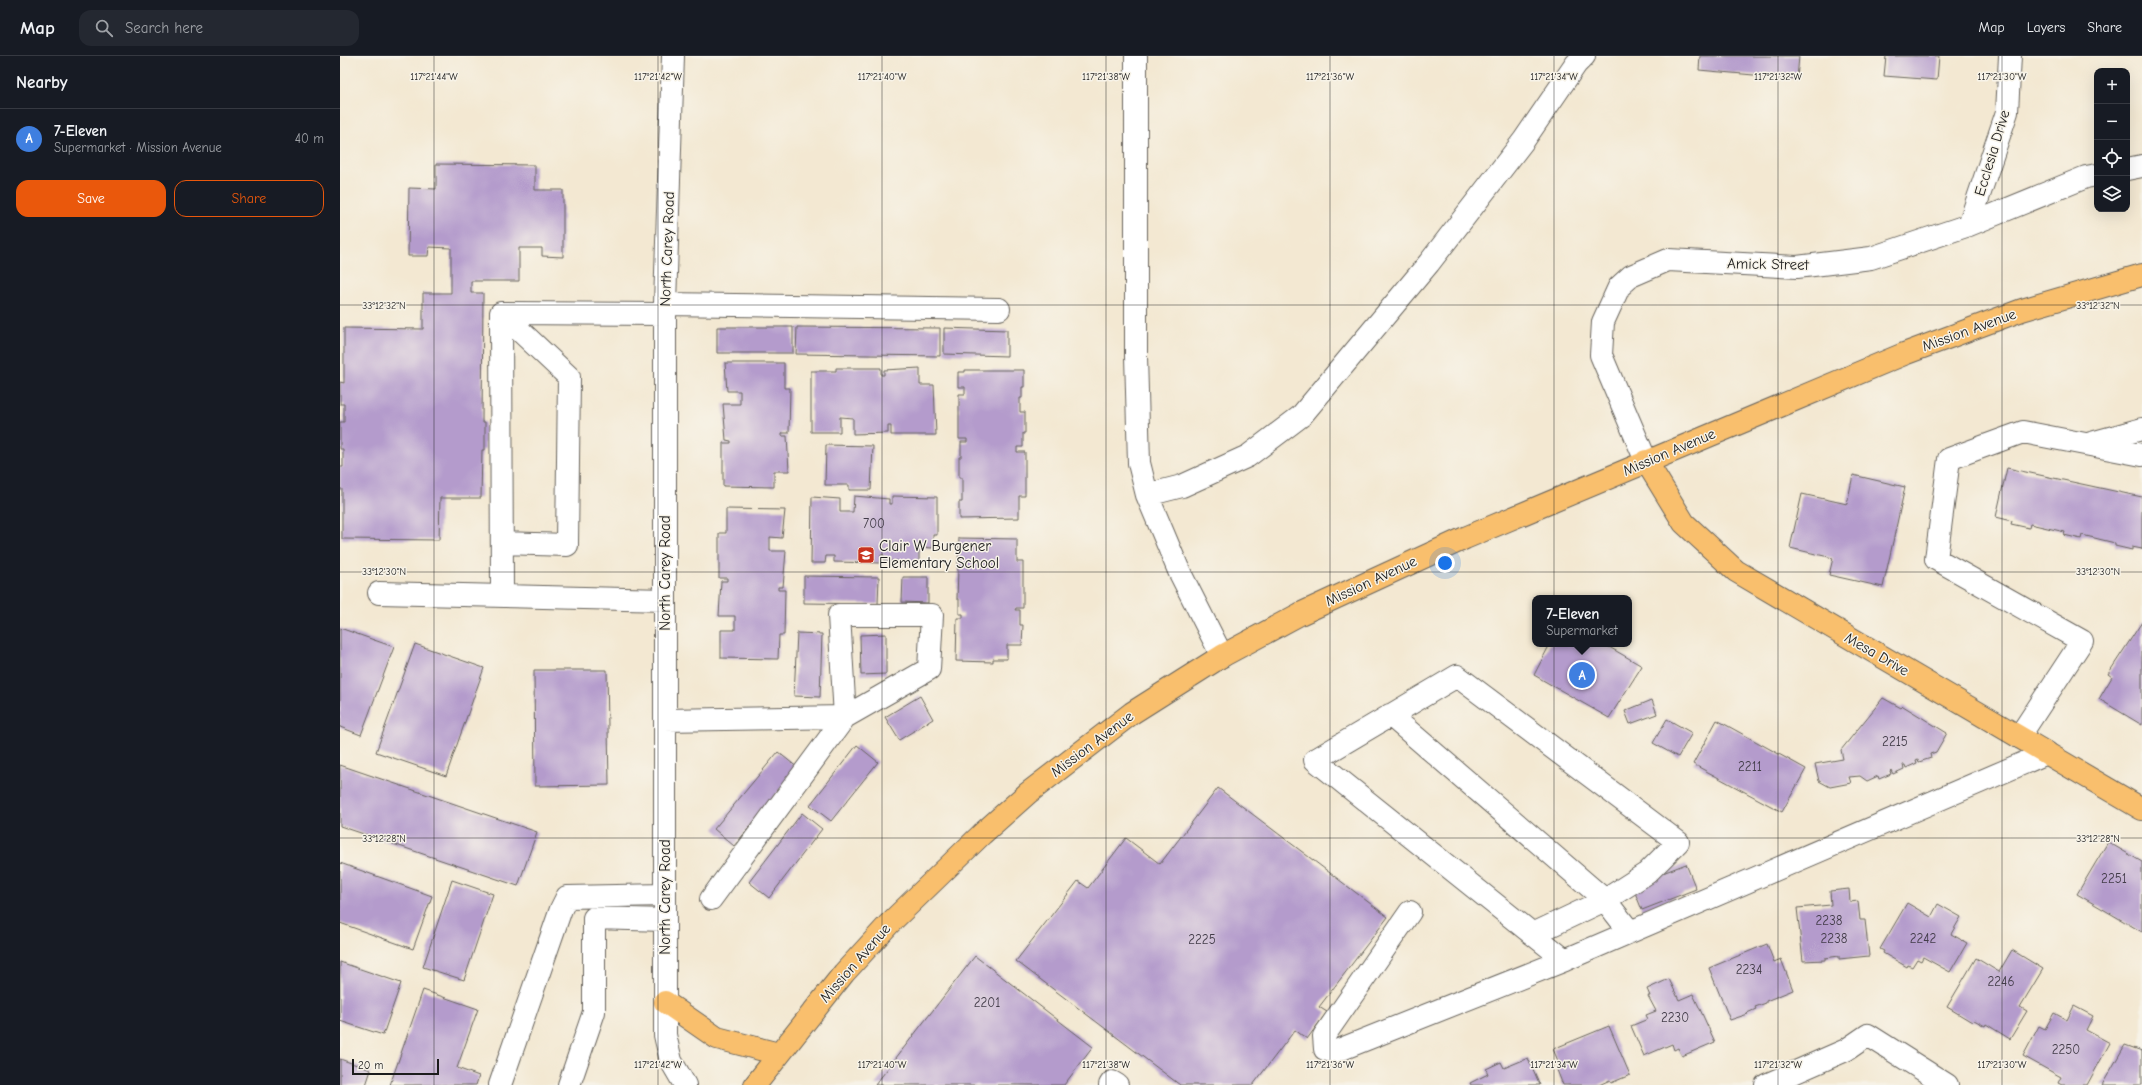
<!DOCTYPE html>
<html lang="en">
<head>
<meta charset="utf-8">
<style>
	body { margin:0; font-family:"Comic Neue",sans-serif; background:#242831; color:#f1f3f6 }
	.controls { position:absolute; right:12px; top:12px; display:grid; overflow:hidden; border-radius:8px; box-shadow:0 4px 16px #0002 }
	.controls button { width:36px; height:36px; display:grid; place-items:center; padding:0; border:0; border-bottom:1px solid #363941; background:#171b24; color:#f1f3f6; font:20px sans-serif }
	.scale { position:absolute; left:12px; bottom:10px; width:87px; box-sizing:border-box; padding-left:4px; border:2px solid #1c1c1c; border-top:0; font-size:11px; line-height:14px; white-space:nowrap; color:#1c1c1c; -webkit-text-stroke:3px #f7f3e8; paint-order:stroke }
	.you { position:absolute; left:1105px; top:507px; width:14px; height:14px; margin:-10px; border:3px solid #fff; border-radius:50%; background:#1a73e8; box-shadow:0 0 0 6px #1a73e833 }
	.badge { display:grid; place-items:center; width:26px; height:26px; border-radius:50%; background:#ea580c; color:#fff; font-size:13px; font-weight:700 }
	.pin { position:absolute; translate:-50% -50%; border:2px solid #fff; box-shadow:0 1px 4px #0006 }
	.popup { position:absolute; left:1192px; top:539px; width:100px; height:52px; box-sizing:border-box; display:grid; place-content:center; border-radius:8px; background:#171b24; filter:drop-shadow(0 1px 3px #0005); font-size:13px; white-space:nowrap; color:#9ea1a6 }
	.popup b { font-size:15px; color:#f1f3f6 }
	.popup::after { content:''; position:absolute; left:50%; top:100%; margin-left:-8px; border:8px solid transparent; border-top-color:#171b24 }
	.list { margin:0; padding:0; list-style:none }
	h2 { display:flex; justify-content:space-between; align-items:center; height:52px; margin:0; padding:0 16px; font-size:17px }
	h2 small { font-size:13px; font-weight:400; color:#9ea1a6 }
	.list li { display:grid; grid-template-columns:26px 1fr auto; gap:12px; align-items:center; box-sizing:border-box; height:60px; padding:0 16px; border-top:1px solid #363941 }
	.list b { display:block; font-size:15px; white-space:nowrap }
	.list p { margin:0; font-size:13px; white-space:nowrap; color:#9ea1a6 }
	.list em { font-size:13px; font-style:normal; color:#9ea1a6 }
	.actions { display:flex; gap:8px; padding:12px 16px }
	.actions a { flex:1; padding:9px 0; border:1px solid #ea580c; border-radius:12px; text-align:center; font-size:14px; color:#ea580c }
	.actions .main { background:#ea580c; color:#fff }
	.icon { flex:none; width:22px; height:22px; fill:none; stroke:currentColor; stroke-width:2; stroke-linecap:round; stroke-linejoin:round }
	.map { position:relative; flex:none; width:1802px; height:1029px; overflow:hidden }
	header { display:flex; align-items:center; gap:24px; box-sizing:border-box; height:56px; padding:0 20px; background:#171b24; border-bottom:1px solid #363941 }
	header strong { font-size:19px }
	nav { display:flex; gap:22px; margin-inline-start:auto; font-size:14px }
	.search { width:280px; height:36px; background:#242831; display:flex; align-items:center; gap:10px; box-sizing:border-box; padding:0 14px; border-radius:12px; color:#9ea1a6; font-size:15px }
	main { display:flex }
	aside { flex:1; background:#171b24 }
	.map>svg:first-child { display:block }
	.building { fill:#b49bcc }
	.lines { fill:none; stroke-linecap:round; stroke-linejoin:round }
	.minor-casing { stroke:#67635c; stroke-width:24 }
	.major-casing { stroke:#67635c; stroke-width:24 }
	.minor { stroke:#fff; stroke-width:22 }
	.major { stroke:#f9bf6d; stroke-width:22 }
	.ticks { fill:none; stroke:#1c1c1c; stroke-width:1; stroke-opacity:0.45 }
	.labels { text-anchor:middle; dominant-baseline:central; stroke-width:3; stroke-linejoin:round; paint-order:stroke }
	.number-label { font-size:13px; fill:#423c48 }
	.street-label { font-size:15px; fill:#1c1c1c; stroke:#f7f3e8 }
	.poi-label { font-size:15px; fill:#1c1c1c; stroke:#f7f3e8; text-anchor:start }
	.ticks-label { font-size:10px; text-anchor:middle; fill:#1c1c1c; stroke:#f7f3e8; stroke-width:3; stroke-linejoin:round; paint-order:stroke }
</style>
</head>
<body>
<header>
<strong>Map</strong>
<div class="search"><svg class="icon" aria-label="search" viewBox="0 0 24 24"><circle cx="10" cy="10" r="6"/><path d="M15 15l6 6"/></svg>Search here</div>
<nav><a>Map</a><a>Layers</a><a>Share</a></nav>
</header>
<main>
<aside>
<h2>Nearby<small></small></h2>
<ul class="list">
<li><span class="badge" style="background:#3f7fe0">A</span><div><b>7-Eleven</b><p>Supermarket · Mission Avenue</p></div><em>40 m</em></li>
</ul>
<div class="actions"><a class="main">Save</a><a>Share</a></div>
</aside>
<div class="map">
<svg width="1802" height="1029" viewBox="0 0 1802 1029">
	<rect width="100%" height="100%" fill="#f7f3e8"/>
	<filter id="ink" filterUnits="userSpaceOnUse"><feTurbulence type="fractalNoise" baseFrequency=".025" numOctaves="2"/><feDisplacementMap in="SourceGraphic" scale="8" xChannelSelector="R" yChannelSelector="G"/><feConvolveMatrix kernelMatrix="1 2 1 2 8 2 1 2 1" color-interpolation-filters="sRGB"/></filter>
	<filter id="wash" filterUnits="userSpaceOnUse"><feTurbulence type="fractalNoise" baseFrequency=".012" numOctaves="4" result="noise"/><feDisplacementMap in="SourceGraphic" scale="16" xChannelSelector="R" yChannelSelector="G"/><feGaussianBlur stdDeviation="0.9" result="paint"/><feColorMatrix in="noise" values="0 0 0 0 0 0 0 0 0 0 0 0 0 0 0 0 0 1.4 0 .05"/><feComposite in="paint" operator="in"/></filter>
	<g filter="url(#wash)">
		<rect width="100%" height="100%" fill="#f3e8d2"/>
		<g id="blocks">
			<path class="building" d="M 1360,0 L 1459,0 L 1457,23 L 1359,14 Z
				M 1546,0 L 1599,0 L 1597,24 L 1544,20 Z
				M 96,108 L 195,109 L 195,134 L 223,134 L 223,201 L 202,200 L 202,192 L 179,192 L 179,225 L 131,225 L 131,237 L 143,237 L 142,366 L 145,366 L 145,394 L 142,394 L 141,442 L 100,442 L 99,484 L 2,483 L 2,433 L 0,433 L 0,411 L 3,411 L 3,393 L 0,393 L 0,366 L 4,366 L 4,348 L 0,348 L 0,326 L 4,327 L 4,272 L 83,273 L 83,237 L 111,237 L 111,192 L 89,191 L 88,200 L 68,200 L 69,132 L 96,133 Z
				M 377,271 L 453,271 L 453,297 L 377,297 Z
				M 457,271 L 600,272 L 600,300 L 456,298 Z
				M 604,272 L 667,274 L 667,300 L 604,298 Z
				M 385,307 L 444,307 L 444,332 L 450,332 L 449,377 L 442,377 L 442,380 L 447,380 L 449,415 L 434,415 L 434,431 L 383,430 L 383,387 L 391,387 L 391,385 L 386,384 L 383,348 L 400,348 L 400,335 L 387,335 Z
				M 496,312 L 541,312 L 541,319 L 544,319 L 544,314 L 580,312 L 580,329 L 594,329 L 596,379 L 551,379 L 551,370 L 548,370 L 548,377 L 513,378 L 513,362 L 500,361 L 500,376 L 471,376 L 471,315 L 496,315 Z
				M 625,314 L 684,314 L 684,331 L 682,331 L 682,342 L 680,342 L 680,356 L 685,356 L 685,377 L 683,377 L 683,391 L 677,391 L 677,396 L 685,396 L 685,440 L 679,440 L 679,462 L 619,463 L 619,446 L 622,446 L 622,422 L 619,422 L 619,401 L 621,401 L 621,386 L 627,386 L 627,383 L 619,383 L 619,338 L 625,338 L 625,331 L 618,331 L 618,316 L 625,316 Z
				M 486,389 L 533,390 L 531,434 L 509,434 L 509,429 L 485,429 Z
				M 1667,412 L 1802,441 L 1802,493 L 1792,491 L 1792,494 L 1775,490 L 1775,487 L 1742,479 L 1741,483 L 1724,479 L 1725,476 L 1690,468 L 1689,472 L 1671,468 L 1672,465 L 1656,461 Z
				M 1513,419 L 1565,431 L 1543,531 L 1489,519 L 1493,502 L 1450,492 L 1462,438 L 1507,448 Z
				M 514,440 L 549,443 L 549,448 L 552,448 L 552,440 L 597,441 L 597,479 L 593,479 L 593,492 L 579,491 L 579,508 L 558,508 L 558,505 L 544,505 L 544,499 L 541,499 L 541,507 L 494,506 L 494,500 L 486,500 L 485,507 L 471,507 L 472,441 L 500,443 L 500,456 L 513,456 Z
				M 386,453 L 445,454 L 442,482 L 430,481 L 430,495 L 446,495 L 443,531 L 438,531 L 438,534 L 445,534 L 444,579 L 439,579 L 438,603 L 381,602 L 381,574 L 395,574 L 395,560 L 379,560 L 381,525 L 387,525 L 387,522 L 379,522 L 379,477 L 386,477 Z
				M 619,482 L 677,483 L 677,506 L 683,506 L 683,552 L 676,552 L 675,554 L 680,554 L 680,569 L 683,569 L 682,589 L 667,589 L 667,603 L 653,603 L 653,606 L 616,605 L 617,562 L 623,562 L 623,558 L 619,558 L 619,543 L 617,543 Z
				M 464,520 L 539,521 L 538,548 L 464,547 Z
				M 563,521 L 588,521 L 588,547 L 562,546 Z
				M 1802,566 L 1802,669 L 1759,643 L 1772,621 L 1768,618 Z
				M 0,572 L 54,591 L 21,679 L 0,671 Z
				M 457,577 L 482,578 L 480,641 L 454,640 Z
				M 546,578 L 546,618 L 521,619 L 520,579 Z
				M 75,588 L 144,612 L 106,720 L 36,696 Z
				M 1210,588 L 1264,588 L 1302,610 L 1269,662 L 1194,619 Z
				M 194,614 L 267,614 L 269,729 L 195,730 Z
				M 580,640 L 593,663 L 559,684 L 545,661 Z
				M 1543,642 L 1561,652 L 1563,650 L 1607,677 L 1596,696 L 1590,698 L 1591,702 L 1579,706 L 1578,703 L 1576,704 L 1577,707 L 1566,712 L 1565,709 L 1563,709 L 1564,713 L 1553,718 L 1551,714 L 1550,715 L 1551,718 L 1539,723 L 1538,720 L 1527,725 L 1520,720 L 1509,721 L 1511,727 L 1490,731 L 1479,725 L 1475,708 L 1503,703 L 1501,694 Z
				M 1312,644 L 1317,658 L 1290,668 L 1285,655 Z
				M 1327,663 L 1352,677 L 1338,701 L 1313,687 Z
				M 1377,664 L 1466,713 L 1442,756 L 1353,708 Z
				M 517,689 L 538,706 L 491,765 L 470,749 Z
				M 438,696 L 458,712 L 394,790 L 374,773 Z
				M 0,709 L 197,776 L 178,830 L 0,770 Z
				M 878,732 L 1048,861 L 979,951 L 987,956 L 967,983 L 955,974 L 913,1029 L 840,1029 L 676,905 L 738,825 L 748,832 L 786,782 L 820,808 Z
				M 462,757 L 482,773 L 429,842 L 409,826 Z
				M 1768,786 L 1802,806 L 1802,876 L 1737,838 Z
				M 0,807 L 92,840 L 73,893 L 0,867 Z
				M 1346,808 L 1356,833 L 1302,854 L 1292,829 Z
				M 112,824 L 153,838 L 124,924 L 83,911 Z
				M 1509,833 L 1510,846 L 1518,845 L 1520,864 L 1525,864 L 1529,900 L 1499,903 L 1499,900 L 1485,902 L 1485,904 L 1463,905 L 1457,852 L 1491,849 L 1490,835 Z
				M 1567,847 L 1591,861 L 1598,848 L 1621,861 L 1611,878 L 1627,887 L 1610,916 L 1583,901 L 1581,905 L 1577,903 L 1572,911 L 1568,909 L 1567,911 L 1543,897 L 1544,895 L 1540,893 Z
				M 1427,888 L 1434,906 L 1441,903 L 1453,934 L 1426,945 L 1426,947 L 1415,951 L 1416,953 L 1407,957 L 1408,958 L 1390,964 L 1369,912 Z
				M 1672,894 L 1703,913 L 1680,951 L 1687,955 L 1670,983 L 1646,968 L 1645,970 L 1634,964 L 1632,966 L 1607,951 L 1636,902 L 1659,916 Z
				M 635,900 L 753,991 L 724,1029 L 535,1029 Z
				M 0,906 L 61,927 L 43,979 L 0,965 Z
				M 1329,923 L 1339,944 L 1353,938 L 1375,986 L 1342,1000 L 1338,992 L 1334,994 L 1332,988 L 1304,1000 L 1291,970 L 1308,963 L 1306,959 L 1316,955 L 1308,940 L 1310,940 L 1307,933 Z
				M 83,934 L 138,953 L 117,1012 L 139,1020 L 136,1029 L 50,1029 Z
				M 1734,950 L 1753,960 L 1746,974 L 1770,987 L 1747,1029 L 1722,1029 L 1718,1027 L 1721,1021 L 1683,1000 L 1699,970 L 1705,973 L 1714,957 L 1727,964 Z
				M 1269,970 L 1290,1019 L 1271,1027 L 1270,1024 L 1259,1029 L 1223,1029 L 1217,1014 L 1221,1012 L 1213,993 Z
				M 1785,989 L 1802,995 L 1802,1029 L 1762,1029 Z
				M 1188,1002 L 1200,1029 L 1131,1029 L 1130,1027 L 1148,1018 L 1146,1013 L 1161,1006 L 1164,1012 Z
				M 0,1003 L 31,1014 L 26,1029 L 0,1029 Z"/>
		</g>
	</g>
	<g filter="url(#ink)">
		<use href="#blocks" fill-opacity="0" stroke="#67635c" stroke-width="1"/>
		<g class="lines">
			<defs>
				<path id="minor" d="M 333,0 L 325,248 L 325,979 L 331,1005 L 345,1029
					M 796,0 L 796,300 L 799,407 L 807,439 L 839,515 L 882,600
					M 1787,113 L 1802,110
					M 1629,169 L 1667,56 L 1670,0
					M 325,248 L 659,253
					M 161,257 L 229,321 L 227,489 L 162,487
					M 161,257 L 162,540
					M 161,257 L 325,258
					M 1751,387 L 1802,373
					M 1306,405 L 1261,299 L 1263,266 L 1279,231 L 1291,220 L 1328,204 L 1457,211 L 1531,202 L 1629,169 L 1746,121 L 1757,119
					M 807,439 L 842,430 L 908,400 L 961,360 L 1089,207 L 1184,84 L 1236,8 L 1244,0
					M 39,537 L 325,544
					M 1050,659 L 1265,844 L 1290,876
					M 325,664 L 505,661 L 499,559 L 592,559 L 589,613 L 505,661 L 371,843
					M 1679,681 L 1742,585 L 1596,503 L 1609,403 L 1683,376 L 1802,399
					M 1070,856 L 984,980 L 985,993 L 994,996 L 1225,904 L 1707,697
					M 1193,878 L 1265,844 L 1307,817 L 1338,786 L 1117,620 L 975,704 L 1225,904
					M 160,1029 L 221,853 L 227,841 L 325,839
					M 229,1029 L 254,956 L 254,862 L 325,864
					M 770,1029 L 772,1026 L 777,1029
					M 1426,1029 L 1506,994 L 1528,979 L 1607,1029"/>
				<path id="major" d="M 1306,405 L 1344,467 L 1396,515 L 1802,753
					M 325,946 L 377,982 L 439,998
					M 415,1029 L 504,917 L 549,868 L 642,778 L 688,737 L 792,657 L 882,600 L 960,558 L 1125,482 L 1564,298 L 1682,254 L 1802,219"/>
			</defs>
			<use href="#minor" class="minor-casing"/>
			<use href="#major" class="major-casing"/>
			<use href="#minor" class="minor"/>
			<use href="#major" class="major"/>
		</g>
	</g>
	<path class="ticks" d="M 94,0 L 94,1029M 318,0 L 318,1029M 542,0 L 542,1029M 766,0 L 766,1029M 990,0 L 990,1029M 1214,0 L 1214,1029M 1438,0 L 1438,1029M 1662,0 L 1662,1029M 0,249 L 1802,249M 0,516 L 1802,516M 0,782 L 1802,782"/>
	<defs>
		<symbol id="school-square" viewBox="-11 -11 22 22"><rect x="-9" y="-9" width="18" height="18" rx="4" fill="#c8321e" stroke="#f7f3e8"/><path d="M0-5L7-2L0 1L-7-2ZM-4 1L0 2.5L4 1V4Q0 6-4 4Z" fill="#fff"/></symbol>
	</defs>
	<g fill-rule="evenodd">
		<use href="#school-square" x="516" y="489" width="20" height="20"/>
	</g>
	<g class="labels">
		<g class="number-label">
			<text x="534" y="467">700</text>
			<text x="1555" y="685">2215</text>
			<text x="1410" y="710">2211</text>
			<text x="1774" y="822">2251</text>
			<text x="1489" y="864">2238</text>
			<text x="1494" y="882">2238</text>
			<text x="1583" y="882">2242</text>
			<text x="862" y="883">2225</text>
			<text x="1409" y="913">2234</text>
			<text x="1661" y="925">2246</text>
			<text x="647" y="946">2201</text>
			<text x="1335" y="961">2230</text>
			<text x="1726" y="993">2250</text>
		</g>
		<g class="street-label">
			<text transform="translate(1652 97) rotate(-73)">Ecclesia Drive</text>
			<text transform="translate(327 193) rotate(-88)">North Carey Road</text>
			<text transform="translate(1428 208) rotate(1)">Amick Street</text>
			<text transform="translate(1629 274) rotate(-20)">Mission Avenue</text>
			<text transform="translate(1329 396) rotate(-23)">Mission Avenue</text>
			<text transform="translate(325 517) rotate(-90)">North Carey Road</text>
			<text transform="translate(1031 525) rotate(-25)">Mission Avenue</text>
			<text transform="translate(1537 598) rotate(30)">Mesa Drive</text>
			<text transform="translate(752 688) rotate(-37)">Mission Avenue</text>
			<text transform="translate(325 841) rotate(-90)">North Carey Road</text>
			<text transform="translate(515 907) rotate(-49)">Mission Avenue</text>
		</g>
		<g class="poi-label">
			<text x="539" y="490">Clair W Burgener<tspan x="539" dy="17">Elementary School</tspan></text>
		</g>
	</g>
	<g class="ticks-label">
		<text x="94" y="24">117°21'44"W</text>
		<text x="318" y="24">117°21'42"W</text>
		<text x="542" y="24">117°21'40"W</text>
		<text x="766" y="24">117°21'38"W</text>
		<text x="990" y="24">117°21'36"W</text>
		<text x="1214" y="24">117°21'34"W</text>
		<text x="1438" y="24">117°21'32"W</text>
		<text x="1662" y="24">117°21'30"W</text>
		<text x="44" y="253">33°12'32"N</text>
		<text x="1758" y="253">33°12'32"N</text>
		<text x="44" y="519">33°12'30"N</text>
		<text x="1758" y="519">33°12'30"N</text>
		<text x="44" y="786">33°12'28"N</text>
		<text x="1758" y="786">33°12'28"N</text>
		<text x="318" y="1012">117°21'42"W</text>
		<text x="542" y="1012">117°21'40"W</text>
		<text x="766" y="1012">117°21'38"W</text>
		<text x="990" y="1012">117°21'36"W</text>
		<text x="1214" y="1012">117°21'34"W</text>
		<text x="1438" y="1012">117°21'32"W</text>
		<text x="1662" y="1012">117°21'30"W</text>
	</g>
</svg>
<div class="controls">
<button>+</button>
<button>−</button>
<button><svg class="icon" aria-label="locate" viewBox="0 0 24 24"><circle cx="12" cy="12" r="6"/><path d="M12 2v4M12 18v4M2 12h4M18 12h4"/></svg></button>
<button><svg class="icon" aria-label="layers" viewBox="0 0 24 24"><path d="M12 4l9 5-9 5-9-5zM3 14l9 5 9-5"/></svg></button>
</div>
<div class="scale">20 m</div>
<div class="you"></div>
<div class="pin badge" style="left:1242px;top:619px;background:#3f7fe0">A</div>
<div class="popup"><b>7-Eleven</b>Supermarket</div>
</div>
</main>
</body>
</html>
